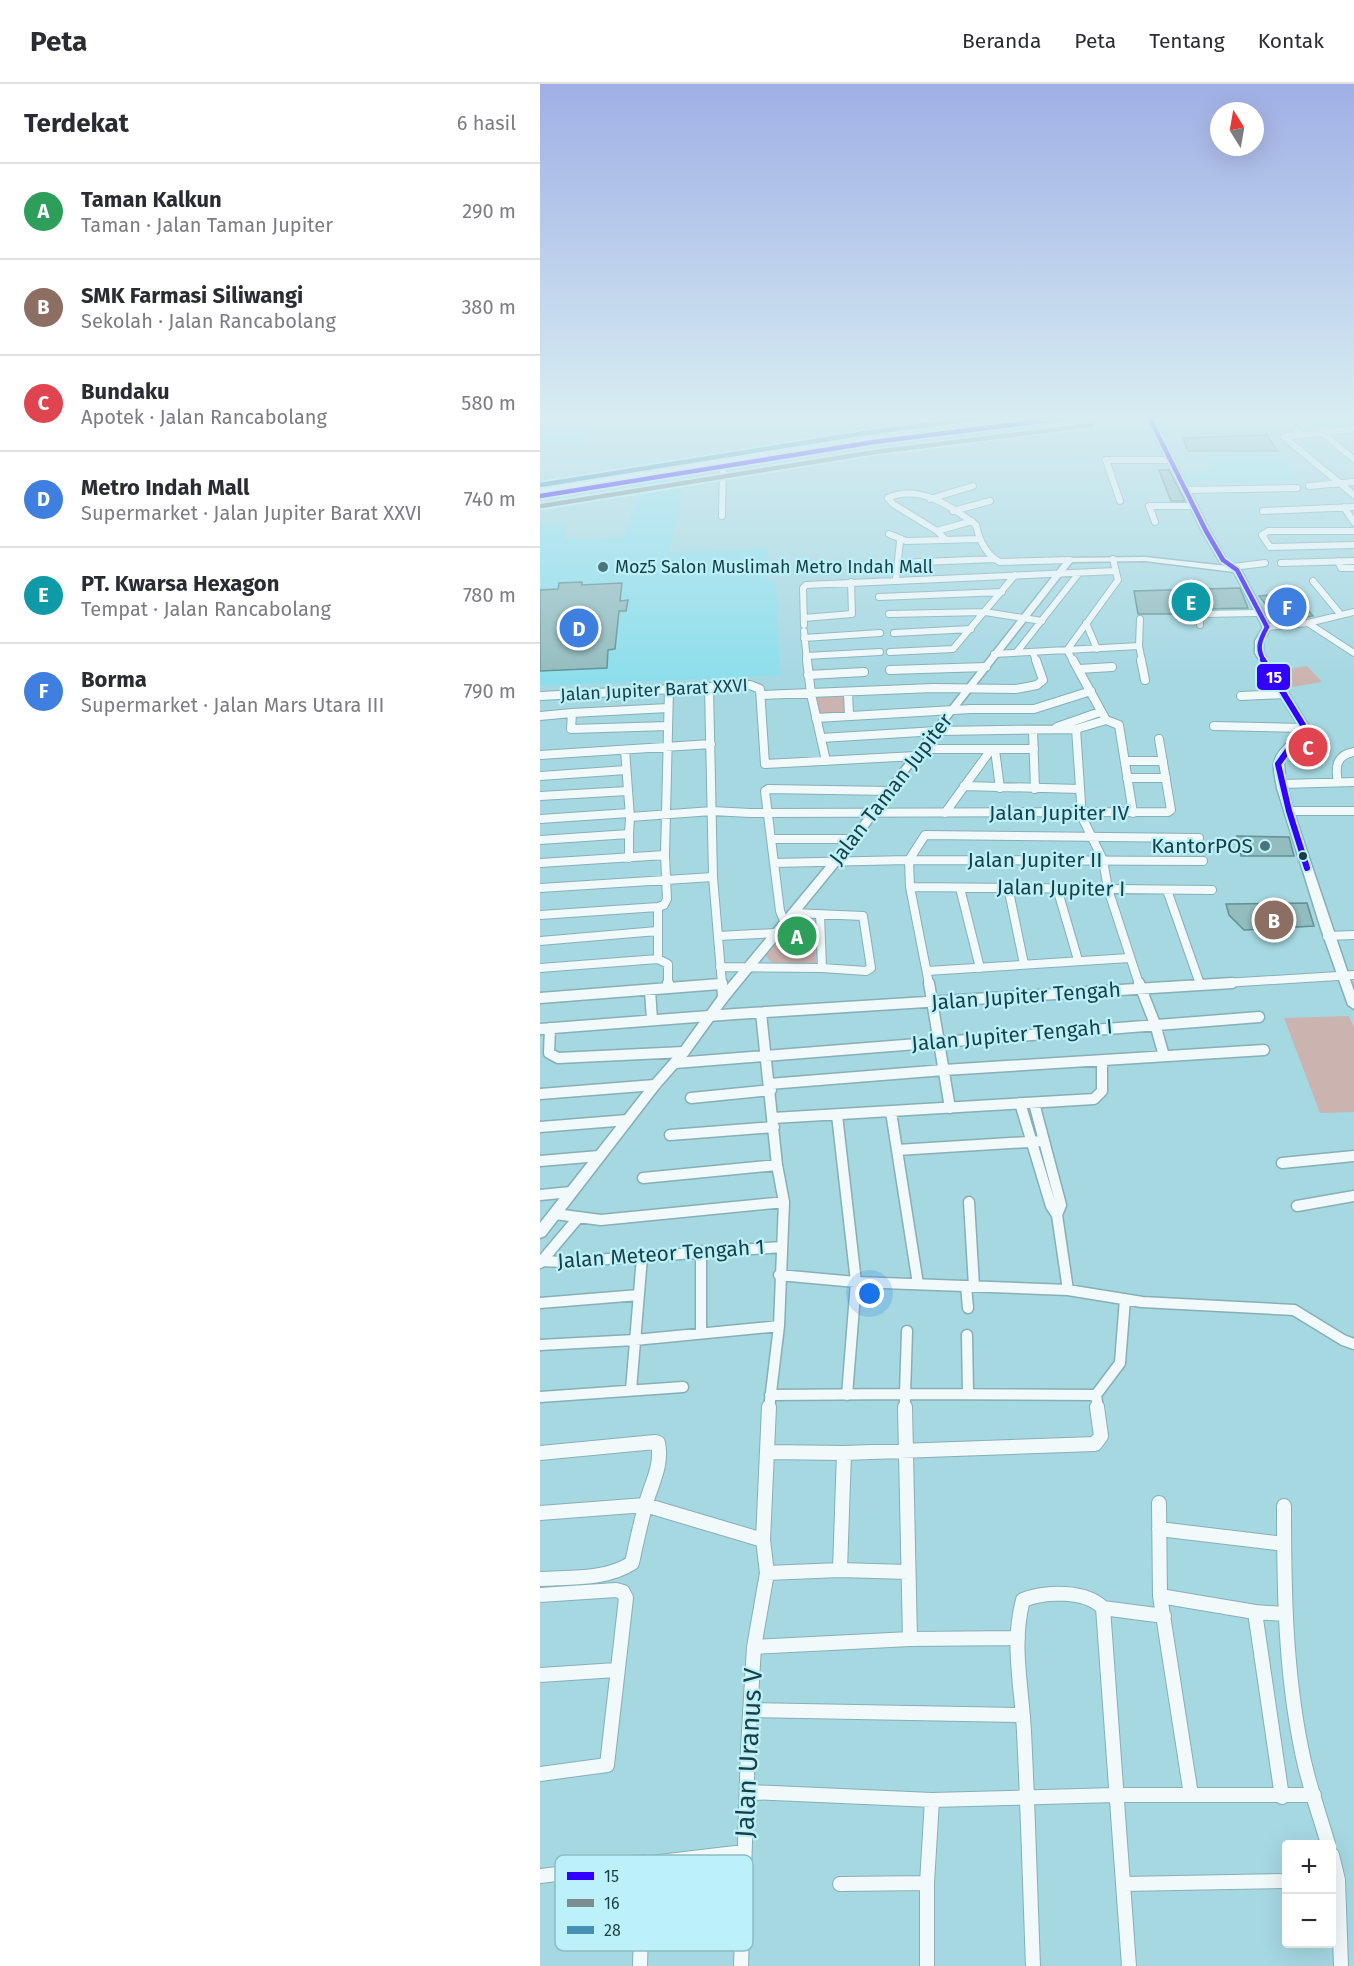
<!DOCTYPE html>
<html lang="id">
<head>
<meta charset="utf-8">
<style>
	body { margin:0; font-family:"Fira Sans",sans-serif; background:#f7f7f7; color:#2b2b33 }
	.controls { position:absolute; right:18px; bottom:18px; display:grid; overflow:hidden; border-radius:6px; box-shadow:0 6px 24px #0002 }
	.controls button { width:54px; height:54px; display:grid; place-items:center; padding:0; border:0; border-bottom:2px solid #e1e1e2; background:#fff; color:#2b2b33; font:30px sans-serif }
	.compass { position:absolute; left:670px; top:18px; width:54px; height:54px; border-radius:50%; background:#fff; box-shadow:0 6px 24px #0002; rotate:349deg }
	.you { position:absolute; left:330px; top:1210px; width:21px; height:21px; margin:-15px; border:4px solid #fff; border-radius:50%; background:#1a73e8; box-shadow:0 0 0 9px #1a73e833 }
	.badge { display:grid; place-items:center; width:39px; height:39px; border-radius:50%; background:#4a757d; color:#fff; font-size:20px; font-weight:700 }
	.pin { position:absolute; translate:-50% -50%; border:3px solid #fff; box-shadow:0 2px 6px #0006 }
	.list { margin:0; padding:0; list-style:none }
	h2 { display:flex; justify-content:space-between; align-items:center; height:78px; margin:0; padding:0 24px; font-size:26px }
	h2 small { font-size:20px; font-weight:400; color:#7c7c81 }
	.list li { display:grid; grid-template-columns:39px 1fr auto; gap:18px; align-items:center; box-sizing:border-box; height:96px; padding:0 24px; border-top:2px solid #e1e1e2 }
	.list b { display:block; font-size:22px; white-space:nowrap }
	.list p { margin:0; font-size:20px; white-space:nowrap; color:#7c7c81 }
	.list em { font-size:20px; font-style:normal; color:#7c7c81 }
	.map { position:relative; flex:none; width:814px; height:1882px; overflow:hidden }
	header { display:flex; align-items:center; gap:36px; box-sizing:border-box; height:84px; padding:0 30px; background:#fff; border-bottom:2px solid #e1e1e2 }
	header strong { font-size:28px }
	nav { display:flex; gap:33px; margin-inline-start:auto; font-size:21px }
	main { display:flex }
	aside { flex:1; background:#fff }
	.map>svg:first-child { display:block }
	.built { fill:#8ddeec }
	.green { fill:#cbb3b0 }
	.building { fill:#93bcbf; stroke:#629094; stroke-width:1.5 }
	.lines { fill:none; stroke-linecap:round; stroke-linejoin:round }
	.minor-far3-casing { stroke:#86afb6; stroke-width:8 }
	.minor-far2-casing { stroke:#86afb6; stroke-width:10 }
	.minor-far1-casing { stroke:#86afb6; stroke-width:13 }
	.minor-casing { stroke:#86afb6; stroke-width:16 }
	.tertiary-casing { stroke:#86afb6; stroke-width:3 }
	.secondary-casing { stroke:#86afb6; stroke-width:2 }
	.trunk-casing { stroke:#d7edf2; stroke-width:4 }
	.minor-far3 { stroke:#f2f9fb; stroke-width:6 }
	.minor-far2 { stroke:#f2f9fb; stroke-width:8 }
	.minor-far1 { stroke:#f2f9fb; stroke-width:10 }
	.minor { stroke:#f2f9fb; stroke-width:14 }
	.tertiary { fill:#f2f9fb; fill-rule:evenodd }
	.secondary { fill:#f2f9fb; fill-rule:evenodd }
	.trunk { fill:#e5eef4; fill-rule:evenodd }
	.bus-1-far1-casing { stroke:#bdf1fa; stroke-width:8 }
	.bus-1-casing { stroke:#bdf1fa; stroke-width:10 }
	.bus-2-casing { stroke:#bdf1fa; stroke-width:8 }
	.bus-3-casing { stroke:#bdf1fa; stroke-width:8 }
	.bus-1-far1 { stroke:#30f; stroke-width:4.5 }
	.bus-1 { stroke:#30f; stroke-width:6 }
	.bus-2 { stroke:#7a8e92; stroke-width:4.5 }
	.bus-3 { stroke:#4591b5; stroke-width:4.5 }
	.poi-dot { fill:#4a757d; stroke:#bdf1fa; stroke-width:2 }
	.bus-dot { fill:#183f46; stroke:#bdf1fa; stroke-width:2 }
	.labels { text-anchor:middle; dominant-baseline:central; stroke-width:4.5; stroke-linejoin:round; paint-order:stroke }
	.far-poi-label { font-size:18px; fill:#183f46; stroke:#bdf1fa; text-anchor:start }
	.far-street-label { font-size:18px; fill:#183f46; stroke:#bdf1fa }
	.street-label { font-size:21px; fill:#183f46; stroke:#bdf1fa }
	.poi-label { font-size:21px; fill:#183f46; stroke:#bdf1fa; text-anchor:end }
	.near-street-label { font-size:26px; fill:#183f46; stroke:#bdf1fa }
	.key { fill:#bdf1fa; stroke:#8cbcc4; stroke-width:1.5 }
	.key-label { font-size:16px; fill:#183f46 }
	.line-badge { stroke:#bdf1fa; stroke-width:2 }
	.badge-label { font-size:16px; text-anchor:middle; font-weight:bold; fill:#fff }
</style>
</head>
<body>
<header>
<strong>Peta</strong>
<nav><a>Beranda</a><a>Peta</a><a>Tentang</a><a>Kontak</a></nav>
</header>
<main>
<aside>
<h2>Terdekat<small>6 hasil</small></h2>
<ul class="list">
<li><span class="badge" style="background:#2e9e5b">A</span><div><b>Taman Kalkun</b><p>Taman · Jalan Taman Jupiter</p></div><em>290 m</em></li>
<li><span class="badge" style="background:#8d6e63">B</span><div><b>SMK Farmasi Siliwangi</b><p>Sekolah · Jalan Rancabolang</p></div><em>380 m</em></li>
<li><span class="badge" style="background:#e0444e">C</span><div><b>Bundaku</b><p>Apotek · Jalan Rancabolang</p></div><em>580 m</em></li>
<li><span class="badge" style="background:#3f7fe0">D</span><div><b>Metro Indah Mall</b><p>Supermarket · Jalan Jupiter Barat XXVI</p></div><em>740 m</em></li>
<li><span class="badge" style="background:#0f9aa8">E</span><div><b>PT. Kwarsa Hexagon</b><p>Tempat · Jalan Rancabolang</p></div><em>780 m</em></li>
<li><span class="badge" style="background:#3f7fe0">F</span><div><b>Borma</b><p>Supermarket · Jalan Mars Utara III</p></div><em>790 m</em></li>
</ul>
</aside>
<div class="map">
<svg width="814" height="1882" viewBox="0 0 814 1882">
	<rect width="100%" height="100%" fill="#a6d8e2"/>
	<path class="built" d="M 0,331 L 56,331 L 46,362 L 0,362 Z
		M 763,331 L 814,331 L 814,344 L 784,347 Z
		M 738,369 L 753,385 L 758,398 L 645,398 L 642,386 L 700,385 L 672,384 L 669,378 L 634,378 L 633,375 L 668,376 L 667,370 Z
		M 133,391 L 136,397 L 141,400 L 140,424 L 129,468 L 227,465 L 226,496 L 236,497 L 240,591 L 0,602 L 0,441 L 26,441 L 25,456 L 84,454 L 98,406 L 94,398 Z"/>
	<path class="green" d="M 767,582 L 782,598 L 746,604 L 734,587 Z
		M 304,611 L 306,630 L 279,632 L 274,612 Z
		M 255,832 L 274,833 L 276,880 L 233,880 L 225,871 Z
		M 809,932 L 814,944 L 814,1028 L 780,1029 L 744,934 Z"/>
	<path class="building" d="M 727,351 L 737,367 L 648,367 L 643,354 Z
		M 619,386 L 629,386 L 645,417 L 631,417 Z
		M 42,498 L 42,501 L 82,499 L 80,517 L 88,516 L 86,527 L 79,527 L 75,565 L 68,566 L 67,584 L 0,587 L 0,506 L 18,505 L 19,499 Z
		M 700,504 L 708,524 L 663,525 L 655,530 L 598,530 L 594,507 Z
		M 754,509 L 773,532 L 739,537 L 719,512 Z
		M 697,752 L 749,753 L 754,772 L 701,772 Z
		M 767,819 L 774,842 L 704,846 L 689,831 L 686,820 Z"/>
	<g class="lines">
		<defs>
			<path id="minor-far3" d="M 745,336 L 762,351
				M 782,349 L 814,375
				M 744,353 L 814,411
				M 744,353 L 814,345
				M 769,402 L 814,398
				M 647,406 L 757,404
				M 390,415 L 433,402
				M 580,417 L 566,376 L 632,376
				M 804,423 L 814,438
				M 413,427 L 450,417
				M 723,427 L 814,423
				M 182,432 L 183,381
				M 615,438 L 609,422 L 655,422
				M 397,447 L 432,437
				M 814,447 L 728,447 L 722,451 L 730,463 L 814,461
				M 349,450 L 366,457 L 439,455
				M 406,456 L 397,447 L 353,420 L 348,414 C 379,400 411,422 436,441 C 439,455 446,471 460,478 L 530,476
				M 798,477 L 801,484 L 814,484
				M 359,479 L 454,475
				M 741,479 L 814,477
				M 693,483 L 725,479
				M 356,495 L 360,457
				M 773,497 L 801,531
				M 339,513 L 462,508
				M 349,530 L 445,528 L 502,537
				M 264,534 L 312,530 L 311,498
				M 600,535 L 599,562 L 602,577
				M 546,539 L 557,565
				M 768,539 L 814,569
				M 264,541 L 263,504 L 266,501 L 576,487
				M 660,541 L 660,531 L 663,530 L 718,529
				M 727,543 L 768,539 L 814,528
				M 264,547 L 267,577
				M 354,549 L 431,545
				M 264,554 L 340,549
				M 350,568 L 413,565 L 475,491
				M 476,569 L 539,489
				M 493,569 L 496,577
				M 454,570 L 599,562
				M 266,572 L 340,568
				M 533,577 L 527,566 L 578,496 L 573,475"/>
			<path id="minor-far2" d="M 267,576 L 271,610 L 286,677
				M 533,576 L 566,636
				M 601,576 L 605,596
				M 539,585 L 572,583
				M 350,586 L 446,583
				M 268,591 L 324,588
				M 169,603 L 173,793 L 182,900
				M 308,609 L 309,631
				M 221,611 L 393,604 L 476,605 L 497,601 L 503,596 L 496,576
				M 0,612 L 210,601 L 220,605 L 225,680 L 376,672
				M 701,612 L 745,610
				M 128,624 L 32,629 L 31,645 L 128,642
				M 0,632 L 32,629
				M 276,634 L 431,625 L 494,625 L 551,607
				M 566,636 L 579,641 L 593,729
				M 674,642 L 764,644
				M 517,643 L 560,628
				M 536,645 L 542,733 L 563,776 L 568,805 L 599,900
				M 493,646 L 495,705
				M 281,654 L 397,647 L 536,645 L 566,636
				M 381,665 L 494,665
				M 455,666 L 460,704
				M 0,671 L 171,660
				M 585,677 L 623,677
				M 0,692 L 86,686
				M 587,694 L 626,694
				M 798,698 C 795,683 796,671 814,668
				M 742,700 L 814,698
				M 424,702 L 540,705
				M 0,712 L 87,707
				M 749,727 L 814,727
				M 405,729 L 450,667
				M 90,733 L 172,727 L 210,729 L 628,728 L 631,726 L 619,655
				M 0,735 L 89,729
				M 89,750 L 89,774
				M 232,755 L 314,755
				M 0,756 L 89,750 L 90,733 L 85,666
				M 0,779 L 125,771
				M 234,779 L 369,776 L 663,777
				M 370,803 L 672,806
				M 468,803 L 484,880
				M 0,804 L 173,793
				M 420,804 L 440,884
				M 517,804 L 538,876
				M 627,806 L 660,900
				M 253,829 L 323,832 L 331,884 L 326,887 L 282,884
				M 0,831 L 118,823
				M 245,839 L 240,827 L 225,707 L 228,705 L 350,707
				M 178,852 L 236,849
				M 787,852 L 814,851
				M 0,857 L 117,847
				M 118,875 L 118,823 L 124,821 L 127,815 L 125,771 L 129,605
				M 180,883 L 282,884 L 280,831
				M 0,884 L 118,875 L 128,880 L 128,900
				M 387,887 L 589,874
				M 178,900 L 180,900
				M 389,900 L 370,803 L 369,776 L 385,751 L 659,754
				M 668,900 L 814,891"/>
			<path id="minor-far1" d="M 128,899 L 128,904
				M 182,899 L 183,914
				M 389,899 L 410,1024
				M 599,899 L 615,940 L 624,972
				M 659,899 L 660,901
				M 110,906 L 112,936
				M 0,914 L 180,900
				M 221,929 L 237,1081 L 244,1118 L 239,1242 L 229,1325
				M 10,944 L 9,969 L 18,974 L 144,968
				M 0,945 L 195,930 L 692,899
				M 135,979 L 719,933
				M 229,1000 L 404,986 L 724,966
				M 0,1010 L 115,1001
				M 151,1014 L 231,1006
				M 480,1019 L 511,1122 L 517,1131 L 528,1206
				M 494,1019 L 521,1121 L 517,1131
				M 351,1028 L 378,1200
				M 297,1031 L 316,1198 L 307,1311
				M 233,1034 L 554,1015 L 562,1007 L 562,977
				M 0,1043 L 88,1036
				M 130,1051 L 234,1043
				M 357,1066 L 504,1057
				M 0,1077 L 59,1072
				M 742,1079 L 814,1072
				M 103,1094 L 237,1081
				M 0,1111 L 31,1108
				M 429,1118 L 434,1202
				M 757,1122 L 814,1112
				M 15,1130 L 61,1136 L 244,1118
				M 161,1167 L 161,1249
				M 0,1177 L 25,1178 L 242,1163
				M 0,1179 L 38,1134
				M 239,1191 L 316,1198 L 528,1206 L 602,1218 L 754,1226 L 803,1256 L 814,1260
				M 426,1202 L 428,1224
				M 0,1219 L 99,1211
				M 367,1247 L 365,1310 L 556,1311
				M 427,1251 L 428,1310
				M 0,1261 L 95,1256 L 239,1242
				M 91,1306 L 102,1173
				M 230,1311 L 365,1310 L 365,1325
				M 0,1313 L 143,1303
				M 558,1325 L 556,1311 L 580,1279 L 585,1215"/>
			<path id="minor" d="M 365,1323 L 370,1555
				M 227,1368 L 304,1369 L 555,1360 L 561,1352 L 557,1323
				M 0,1369 L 115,1358 L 118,1359 C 123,1382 110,1402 105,1423 C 100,1442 96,1460 92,1479 C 66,1496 30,1493 0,1495
				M 619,1419 L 620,1512 L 651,1711
				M 744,1422 C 744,1504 745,1587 762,1668 C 768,1699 779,1729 788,1760
				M 0,1429 L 105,1421 L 223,1456
				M 619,1445 L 744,1460
				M 300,1486 L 304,1369
				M 227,1489 L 300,1486 L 368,1488
				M 0,1511 L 76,1506 L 83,1508 L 86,1514 L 67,1681 L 0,1690
				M 620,1512 L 715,1528 L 742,1713
				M 563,1524 L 589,1882
				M 563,1524 L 624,1532
				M 715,1528 L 744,1530
				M 214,1563 L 370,1555 L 478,1554
				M 0,1591 L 76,1586
				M 210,1626 L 483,1631
				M 208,1708 L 392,1716 L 575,1711 L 774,1711
				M 792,1771 L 798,1796 L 801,1882
				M 0,1792 L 204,1768
				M 300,1800 L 387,1799
				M 583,1800 L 746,1797
				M 100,1882 L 103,1778
				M 201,1882 L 208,1664 L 214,1563 L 227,1489 L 223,1456 L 229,1323
				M 387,1882 L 387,1799 L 392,1716
				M 493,1882 C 490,1804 488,1726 484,1648 C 482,1604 471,1560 483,1516 C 505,1507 546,1506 563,1524"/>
			<path id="tertiary" d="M 605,331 L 611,331 L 670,447 L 686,475 L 701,486 L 731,543 L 723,557 L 723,569 L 768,641 L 764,652 L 744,677 L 745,694 L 753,726 L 814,907 L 814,925 L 808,921 L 781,845 L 737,704 C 736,696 733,687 734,679 C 737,663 755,657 758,641 L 715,569 L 715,557 L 723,543 L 694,488 L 605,477 L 532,478 L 363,694 L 318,757 L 187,917 L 148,971 L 119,1004 L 5,1152 L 0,1154 L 0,1139 L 111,998 L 140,965 L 179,911 L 310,753 L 357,690 L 527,474 L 605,473 L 687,482 L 680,478 L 662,447 Z"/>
			<path id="secondary" d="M 449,331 L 472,331 L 245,363 L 0,403 L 0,399 L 245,359 Z
				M 526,331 L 555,331 L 511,337 L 507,335 Z
				M 311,359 L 314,359 L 314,363 L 226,376 L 222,374 Z"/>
			<path id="trunk" d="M 503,331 L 531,331 L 527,334 L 277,366 L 0,412 L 0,406 L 277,360 Z"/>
		</defs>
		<use href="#minor-far3" class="minor-far3-casing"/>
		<use href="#minor-far2" class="minor-far2-casing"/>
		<use href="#minor-far1" class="minor-far1-casing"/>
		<use href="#minor" class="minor-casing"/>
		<use href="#tertiary" class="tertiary-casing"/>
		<use href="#secondary" class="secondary-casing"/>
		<use href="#trunk" class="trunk-casing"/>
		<use href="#minor-far3" class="minor-far3"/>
		<use href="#minor-far2" class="minor-far2"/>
		<use href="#minor-far1" class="minor-far1"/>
		<use href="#minor" class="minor"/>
		<use href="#tertiary" class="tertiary"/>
		<use href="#secondary" class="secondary"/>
		<use href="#trunk" class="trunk"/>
		<defs>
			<path id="bus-1-far1" d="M 608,331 L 666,447 L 683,476 L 697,486 L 727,543 C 720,556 716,564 724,577
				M 0,412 L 334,358 L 549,331"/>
			<path id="bus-1" d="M 723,576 L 763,641 L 762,647 L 738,680 L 749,727 L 767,784"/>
			<path id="bus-2" d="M 2,422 L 335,368 L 552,341"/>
			<path id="bus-3" d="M 0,401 L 332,348 L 464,331"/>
		</defs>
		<use href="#bus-1-far1" class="bus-1-far1-casing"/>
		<use href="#bus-1" class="bus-1-casing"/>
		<use href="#bus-2" class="bus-2-casing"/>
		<use href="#bus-3" class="bus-3-casing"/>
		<use href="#bus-1-far1" class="bus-1-far1"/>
		<use href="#bus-1" class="bus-1"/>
		<use href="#bus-2" class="bus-2"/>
		<use href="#bus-3" class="bus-3"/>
	</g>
	<linearGradient id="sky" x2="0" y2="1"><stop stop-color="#a0afe5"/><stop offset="0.56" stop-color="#d7edf2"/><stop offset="1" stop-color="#d7edf2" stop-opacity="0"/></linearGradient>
	<rect width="814" height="595" fill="url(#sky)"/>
	<g class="poi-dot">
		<circle cx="63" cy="483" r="6"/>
		<circle cx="725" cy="762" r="6"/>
	</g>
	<circle class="bus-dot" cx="763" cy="772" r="5"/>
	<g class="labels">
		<g class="far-poi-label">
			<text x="75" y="483">Moz5 Salon Muslimah Metro Indah Mall</text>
		</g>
		<g class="far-street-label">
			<text transform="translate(114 606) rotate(-3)">Jalan Jupiter Barat XXVI</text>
		</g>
		<g class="street-label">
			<text transform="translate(351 705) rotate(-52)">Jalan Taman Jupiter</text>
			<text x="519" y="729">Jalan Jupiter IV</text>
			<text x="495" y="776">Jalan Jupiter II</text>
			<text transform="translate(521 804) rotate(1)">Jalan Jupiter I</text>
			<text transform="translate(486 912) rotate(-4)">Jalan Jupiter Tengah</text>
			<text transform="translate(472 951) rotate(-5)">Jalan Jupiter Tengah I</text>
			<text transform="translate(121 1170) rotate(-4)">Jalan Meteor Tengah 1</text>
		</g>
		<g class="poi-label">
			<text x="713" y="762">KantorPOS</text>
		</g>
		<g class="near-street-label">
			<text transform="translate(209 1669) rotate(-87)">Jalan Uranus V</text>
		</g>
	</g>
	<rect x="15" y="1771" width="198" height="96" rx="9" class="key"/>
	<rect x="27" y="1788" width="27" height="8" fill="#30f"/>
	<rect x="27" y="1815" width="27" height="8" fill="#7a8e92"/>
	<rect x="27" y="1842" width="27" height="8" fill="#4591b5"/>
	<g class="key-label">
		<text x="64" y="1798">15</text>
		<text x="64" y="1825">16</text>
		<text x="64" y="1852">28</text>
	</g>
	<rect class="line-badge" x="716" y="579" width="35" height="28" rx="6" fill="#30f"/>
	<g class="badge-label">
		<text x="734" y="599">15</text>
	</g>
</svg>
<div class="controls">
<button>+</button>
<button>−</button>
</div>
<svg class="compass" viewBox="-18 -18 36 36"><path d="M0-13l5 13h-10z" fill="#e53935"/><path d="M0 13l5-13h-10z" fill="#7c7c81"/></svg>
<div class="you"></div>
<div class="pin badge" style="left:257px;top:852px;background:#2e9e5b">A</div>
<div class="pin badge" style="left:734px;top:836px;background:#8d6e63">B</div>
<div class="pin badge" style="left:768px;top:663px;background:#e0444e">C</div>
<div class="pin badge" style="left:39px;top:544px;background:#3f7fe0">D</div>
<div class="pin badge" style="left:651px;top:518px;background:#0f9aa8">E</div>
<div class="pin badge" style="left:747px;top:523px;background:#3f7fe0">F</div>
</div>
</main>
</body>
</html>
